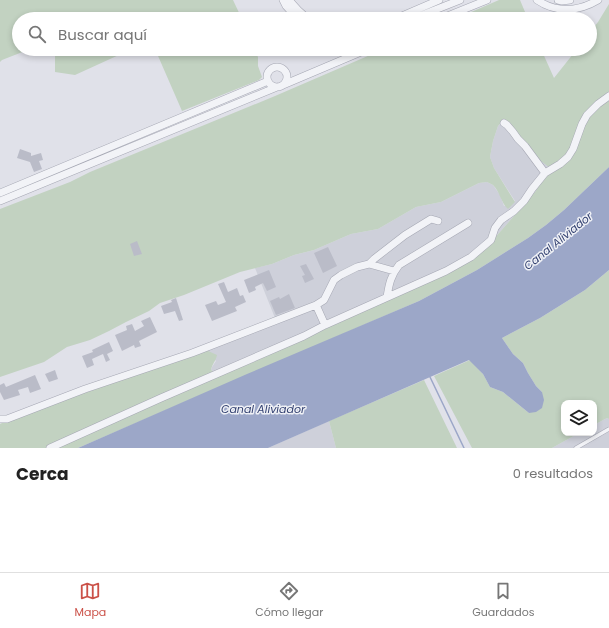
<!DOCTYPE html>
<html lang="es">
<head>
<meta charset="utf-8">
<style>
	body { margin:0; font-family:Poppins,sans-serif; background:#f2f2f2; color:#222 }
	.controls { position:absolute; right:12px; bottom:12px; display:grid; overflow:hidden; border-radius:8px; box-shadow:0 2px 6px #0003 }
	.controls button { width:36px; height:36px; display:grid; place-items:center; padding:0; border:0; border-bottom:1px solid #e0e0e0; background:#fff; color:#222; font:20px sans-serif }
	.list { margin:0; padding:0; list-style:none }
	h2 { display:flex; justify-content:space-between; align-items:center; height:52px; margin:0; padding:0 16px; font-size:17px }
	h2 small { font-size:13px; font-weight:400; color:#767676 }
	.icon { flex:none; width:22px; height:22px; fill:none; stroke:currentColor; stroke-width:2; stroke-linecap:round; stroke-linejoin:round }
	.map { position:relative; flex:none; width:609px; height:448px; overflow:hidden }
	.search { position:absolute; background:#fff; box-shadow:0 2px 6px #0003; left:12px; right:12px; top:12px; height:44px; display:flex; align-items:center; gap:10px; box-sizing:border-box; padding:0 14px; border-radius:22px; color:#767676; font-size:15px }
	.sheet { height:124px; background:#fff }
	nav { display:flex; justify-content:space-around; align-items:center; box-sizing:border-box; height:56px; border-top:1px solid #e0e0e0; background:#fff; font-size:11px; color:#767676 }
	nav a { display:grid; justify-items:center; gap:2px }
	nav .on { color:#cb5148 }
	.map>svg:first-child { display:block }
	.built { fill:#ced0da }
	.green { fill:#c2d2c1 }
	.water { fill:#9ca7c8 }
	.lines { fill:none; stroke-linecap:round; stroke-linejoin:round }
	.stream { stroke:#9ca7c8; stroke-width:1.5 }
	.building { fill:#babcc8 }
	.service-casing { stroke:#a5a7b3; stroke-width:4.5 }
	.minor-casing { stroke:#a5a7b3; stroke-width:8 }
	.service { stroke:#f2f3f7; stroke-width:3.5 }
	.minor { stroke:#f2f3f7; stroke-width:7 }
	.labels { text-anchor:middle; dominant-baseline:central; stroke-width:3; stroke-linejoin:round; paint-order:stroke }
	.water-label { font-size:11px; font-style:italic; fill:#344272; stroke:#eff1f6 }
</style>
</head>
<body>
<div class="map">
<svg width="609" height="448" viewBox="0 0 609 448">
	<rect width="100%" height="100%" fill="#e0e1e9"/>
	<path class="built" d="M 504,119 L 550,167 L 549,171 L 535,192 L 492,241 L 473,259 L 219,375 L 211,370 L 212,367 L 216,361 L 206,350 L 277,323 L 255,268 L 272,264 L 294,255 L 314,250 L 351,234 L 378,229 L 416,207 L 441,202 L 479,183 L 487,182 L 493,185 L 500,195 L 504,206 L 515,201 L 494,168 L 490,157 L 493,141 L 498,126 Z
		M 607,418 L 609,419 L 609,448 L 552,448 L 579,433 L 594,433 L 594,425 Z
		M 329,421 L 336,448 L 268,448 Z"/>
	<path class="green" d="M 0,0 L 233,0 L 242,19 L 19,19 L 19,49 L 30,49 L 2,60 L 0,62 Z
		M 499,0 L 520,0 L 528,19 L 455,19 Z
		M 609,4 L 609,167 L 564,210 L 546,225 L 528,238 L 477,270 L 419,301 L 78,448 L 0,448 L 0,424 L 8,420 L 206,350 L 217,355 C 216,361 212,364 211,370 L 219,375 L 445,275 L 492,241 L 535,192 L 549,171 L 550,168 L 541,161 L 504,119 L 498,126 L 493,141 L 490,157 L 494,168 L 515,202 L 508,209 C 501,203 500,192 493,185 C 491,184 489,183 487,182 L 479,183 L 441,202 L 416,207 L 378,229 L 351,234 L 314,250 L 294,255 L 272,264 L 240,272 L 184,295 L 160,303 L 149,311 L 126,322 L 109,331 L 90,340 L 67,347 L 44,362 L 0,377 L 0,209 L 70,182 L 90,172 L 275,96 L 384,49 L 541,49 L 554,78 L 577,49 L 590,49 L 590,32 L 598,22 Z
		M 55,49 L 132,49 L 75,75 L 55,72 Z
		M 155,49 L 254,49 L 258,57 L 258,66 L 262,77 L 259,80 L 182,111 Z
		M 609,270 L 609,419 L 607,418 L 594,425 L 594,403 L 564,403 L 564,433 L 579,433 L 552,448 L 472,448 L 434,376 L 470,360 L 483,374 L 490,387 L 503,392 L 529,413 L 542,392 L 536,386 L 528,373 L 523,363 L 513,354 L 502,338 L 540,318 L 585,290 Z
		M 424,380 L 457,448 L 336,448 L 329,421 Z"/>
	<path class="water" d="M 609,167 L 609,270 L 585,290 L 540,318 L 502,338 L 513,354 L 523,363 L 528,373 L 536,386 L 542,392 L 544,400 L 542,408 L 536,412 L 529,413 L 503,392 L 490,387 L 483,374 L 469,360 L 268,448 L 78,448 L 247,374 L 419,301 L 477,270 L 528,238 L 546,225 L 564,210 Z"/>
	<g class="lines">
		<path class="stream" d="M 430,377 L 464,448"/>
	</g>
	<path class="building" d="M 20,149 L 31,153 L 31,156 L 41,153 L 43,160 L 39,161 L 42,169 L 34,172 L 30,162 L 17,158 Z
		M 137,241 L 142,254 L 134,256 L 130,244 Z
		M 328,247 L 337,266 L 323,273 L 314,253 Z
		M 306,264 L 314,279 L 305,283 L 302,276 L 305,275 L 300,266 Z
		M 269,270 L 276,287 L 267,291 L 263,283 L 255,287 L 256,290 L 249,293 L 244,280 Z
		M 224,282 L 228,292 L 237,288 L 240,296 L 243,295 L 246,302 L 235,307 L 237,311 L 212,321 L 205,305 L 216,301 L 218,305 L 226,302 L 218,284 Z
		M 289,294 L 295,308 L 276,315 L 270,301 L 279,297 L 280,299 Z
		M 176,298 L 183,320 L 179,321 L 175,311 L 164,314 L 161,306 L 172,302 L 171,300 Z
		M 150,317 L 157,332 L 139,341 L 141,346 L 135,348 L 134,345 L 122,351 L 115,335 L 127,330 L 126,326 L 132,324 L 135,331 L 144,326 L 141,321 Z
		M 109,342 L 113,351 L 107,354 L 110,360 L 106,362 L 103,354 L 92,359 L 94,365 L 87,368 L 82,356 L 93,352 L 92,350 Z
		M 55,370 L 58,379 L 49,382 L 45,374 Z
		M 35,375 L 41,389 L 30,393 L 28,387 L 18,390 L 20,395 L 4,400 L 0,392 L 0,385 L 4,383 L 6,387 Z"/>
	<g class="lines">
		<defs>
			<path id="service" d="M 576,448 L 609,429"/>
			<path id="minor" d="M 283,0 L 286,6 L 298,19
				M 289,0 L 298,10 L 308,19
				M 537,0 C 556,13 578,12 598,0
				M 558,0 L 562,1 L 570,0
				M 395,19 L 439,0
				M 412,19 L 460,0
				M 440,19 L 487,0
				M267 77a10 10 0 1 1 20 0a10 10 0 1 1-20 0Z
				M 283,85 L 368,49
				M 504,123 L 507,125 L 513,132 L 518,139 L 525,146 L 545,173
				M 0,193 L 268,81
				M 0,201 L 277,87
				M 369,264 L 394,271
				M 387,297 C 389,284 391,275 399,265 L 468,223
				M 316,305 L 324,300 L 334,280 L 341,275 L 357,267 L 369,264 L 374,259 L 405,235 L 431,219 L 438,221
				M 0,419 L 7,419 L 85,389 L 192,353 L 316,305 L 325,325
				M 50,448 L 161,398 L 304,336 L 325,325 L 446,271 L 471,257 L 491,240 L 495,228 L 501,220 L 514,211 L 524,201 L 532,189 L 545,173 L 560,164 L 568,157 L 573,149 L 582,124 L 587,115 L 598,104 L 609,96"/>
		</defs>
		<use href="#service" class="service-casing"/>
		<use href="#minor" class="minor-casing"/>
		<use href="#service" class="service"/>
		<use href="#minor" class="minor"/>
	</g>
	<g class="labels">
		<g class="water-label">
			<text transform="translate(558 241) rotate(-39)">Canal Aliviador</text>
			<text x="263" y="409">Canal Aliviador</text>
		</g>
	</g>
</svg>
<div class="controls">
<button><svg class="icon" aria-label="layers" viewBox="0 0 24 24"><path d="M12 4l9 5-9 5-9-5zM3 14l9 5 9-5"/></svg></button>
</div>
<div class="search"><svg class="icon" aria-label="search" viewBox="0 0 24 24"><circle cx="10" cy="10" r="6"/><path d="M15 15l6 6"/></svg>Buscar aquí</div>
</div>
<section class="sheet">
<h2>Cerca<small>0 resultados</small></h2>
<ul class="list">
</ul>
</section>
<nav>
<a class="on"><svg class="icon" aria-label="map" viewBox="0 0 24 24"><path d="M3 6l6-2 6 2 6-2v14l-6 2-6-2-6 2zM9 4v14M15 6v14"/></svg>Mapa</a>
<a><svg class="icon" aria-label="directions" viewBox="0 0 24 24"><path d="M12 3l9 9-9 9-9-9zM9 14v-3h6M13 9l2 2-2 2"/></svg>Cómo llegar</a>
<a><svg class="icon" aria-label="saved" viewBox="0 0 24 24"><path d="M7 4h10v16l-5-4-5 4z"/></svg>Guardados</a>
</nav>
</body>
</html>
